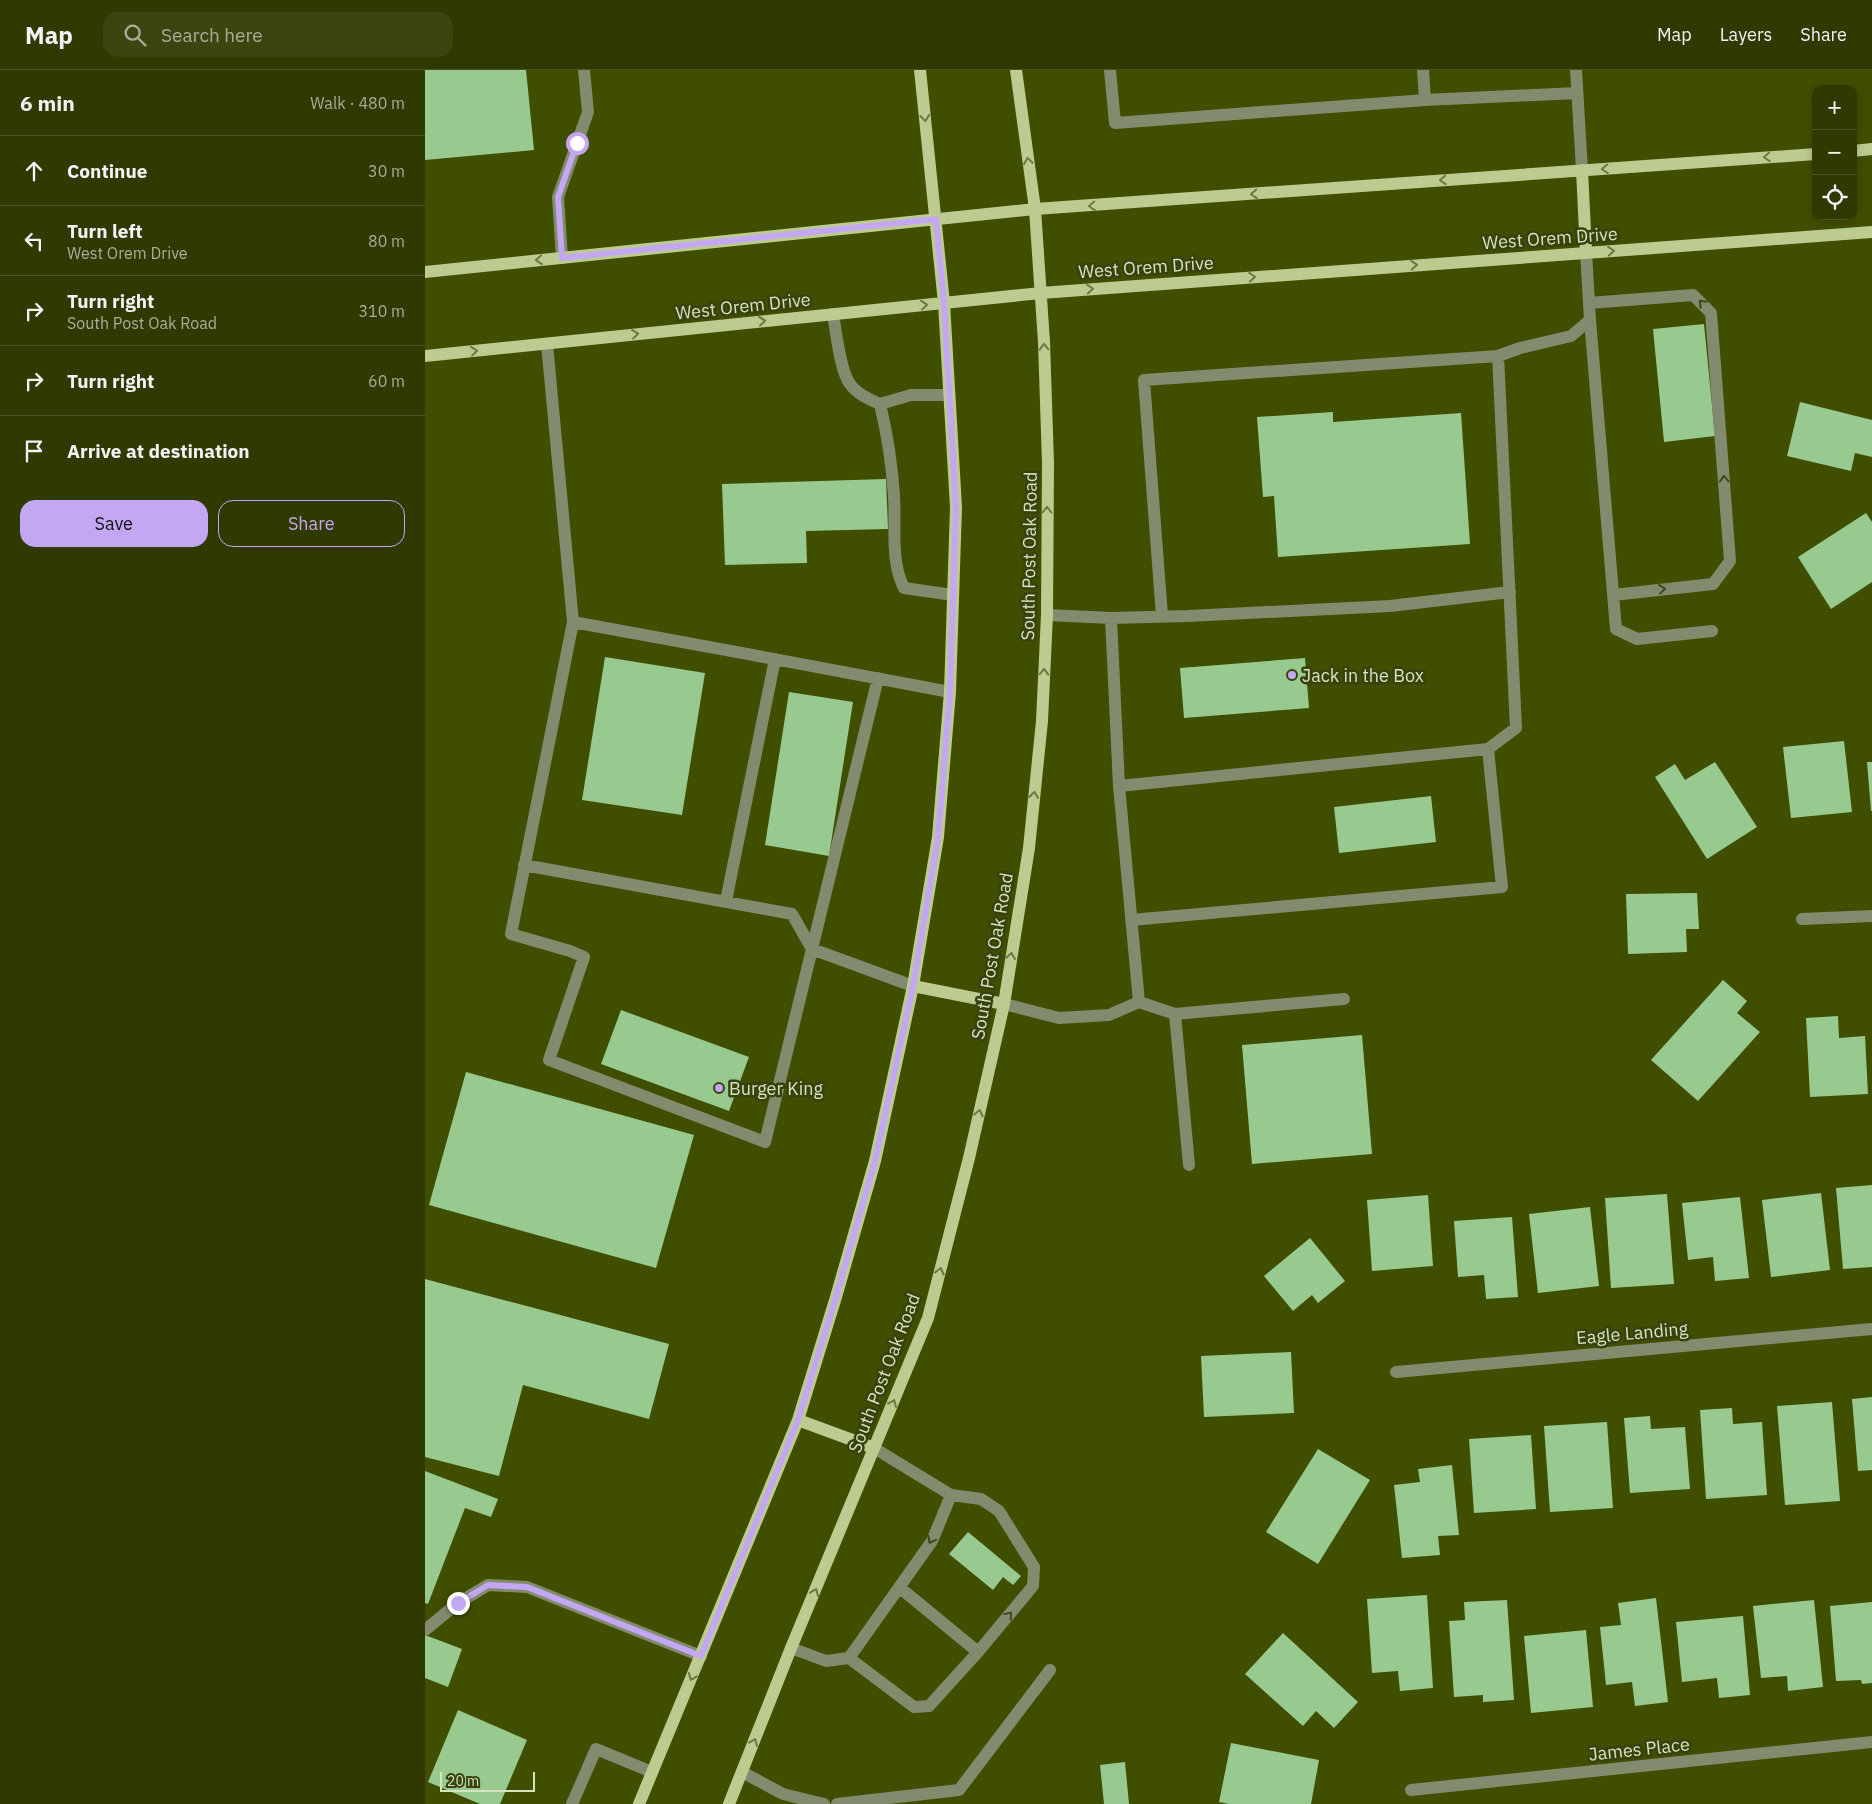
<!DOCTYPE html>
<html lang="en">
<head>
<meta charset="utf-8">
<style>
	body { margin:0; font-family:"IBM Plex Sans",sans-serif; background:#3c450f; color:#f1f3f6 }
	.controls { position:absolute; right:15px; top:15px; display:grid; overflow:hidden; border-radius:10px; box-shadow:0 2px 8px #0003 }
	.controls button { width:45px; height:45px; display:grid; place-items:center; padding:0; border:0; border-bottom:1px solid #4b5422; background:#303a00; color:#f1f3f6; font:25px sans-serif }
	.scale { position:absolute; left:15px; bottom:12px; width:95px; box-sizing:border-box; padding-left:5px; border:2px solid #d7e2bf; border-top:0; font-size:14px; line-height:18px; white-space:nowrap; color:#d7e2bf; -webkit-text-stroke:4px #37420d; paint-order:stroke }
	.stop { position:absolute; width:15px; height:15px; margin:-11px; border:4px solid #c3a7f2; border-radius:50%; background:#fff }
	.stop.end { background:#c3a7f2; border-color:#fff; box-shadow:0 1px 5px #0008 }
	.list { margin:0; padding:0; list-style:none }
	h2 { display:flex; justify-content:space-between; align-items:center; height:65px; margin:0; padding:0 20px; font-size:21px }
	h2 small { font-size:16px; font-weight:400; color:#a8ad99 }
	.list li { display:grid; grid-template-columns:32px 1fr auto; gap:15px; align-items:center; box-sizing:border-box; height:70px; padding:0 20px; border-top:1px solid #4b5422 }
	.list b { display:block; font-size:19px; white-space:nowrap }
	.list p { margin:0; font-size:16px; white-space:nowrap; color:#a8ad99 }
	.list em { font-size:16px; font-style:normal; color:#a8ad99 }
	.actions { display:flex; gap:10px; padding:15px 20px }
	.actions a { flex:1; padding:11px 0; border:1px solid #c3a7f2; border-radius:15px; text-align:center; font-size:18px; color:#c3a7f2 }
	.actions .main { background:#c3a7f2; color:#111 }
	.icon { flex:none; width:28px; height:28px; fill:none; stroke:currentColor; stroke-width:2; stroke-linecap:round; stroke-linejoin:round }
	.map { position:relative; flex:none; width:1447px; height:1734px; overflow:hidden }
	header { display:flex; align-items:center; gap:30px; box-sizing:border-box; height:70px; padding:0 25px; background:#303a00; border-bottom:1px solid #4b5422 }
	header strong { font-size:24px }
	nav { display:flex; gap:28px; margin-inline-start:auto; font-size:18px }
	.search { width:350px; height:45px; background:#3c450f; display:flex; align-items:center; gap:12px; box-sizing:border-box; padding:0 18px; border-radius:15px; color:#a8ad99; font-size:19px }
	main { display:flex }
	aside { flex:1; background:#303a00 }
	.map>svg:first-child { display:block }
	.building { fill:#98ca90 }
	.lines { fill:none; stroke-linecap:round; stroke-linejoin:round }
	.minor { stroke:#828b6e; stroke-width:12 }
	.major { stroke:#bccc91; stroke-width:12 }
	.oneway { stroke:#6c7942 }
	.oneway2 { stroke:#3e4917 }
	.route { stroke:#c3a7f2; stroke-width:6 }
	.poi-dot { fill:#c3a7f2; stroke:#37420d; stroke-width:2 }
	.labels { text-anchor:middle; dominant-baseline:central; stroke-width:5; stroke-linejoin:round; paint-order:stroke }
	.street-label { font-size:18px; fill:#d7e2bf; stroke:#37420d }
	.poi-label { font-size:18px; fill:#d7e2bf; stroke:#37420d; text-anchor:start }
</style>
</head>
<body>
<header>
<strong>Map</strong>
<div class="search"><svg class="icon" aria-label="search" viewBox="0 0 24 24"><circle cx="10" cy="10" r="6"/><path d="M15 15l6 6"/></svg>Search here</div>
<nav><a>Map</a><a>Layers</a><a>Share</a></nav>
</header>
<main>
<aside>
<h2>6 min<small>Walk · 480 m</small></h2>
<ul class="list">
<li><svg class="icon" aria-label="ahead" viewBox="0 0 24 24"><path d="M12 20V5M6 11l6-6 6 6"/></svg><div><b>Continue</b></div><em>30 m</em></li>
<li><svg class="icon" aria-label="left" viewBox="0 0 24 24"><path d="M17 20v-9H6M10 6l-5 5 5 5"/></svg><div><b>Turn left</b><p>West Orem Drive</p></div><em>80 m</em></li>
<li><svg class="icon" aria-label="right" viewBox="0 0 24 24"><path d="M7 20v-9h11M14 6l5 5-5 5"/></svg><div><b>Turn right</b><p>South Post Oak Road</p></div><em>310 m</em></li>
<li><svg class="icon" aria-label="right" viewBox="0 0 24 24"><path d="M7 20v-9h11M14 6l5 5-5 5"/></svg><div><b>Turn right</b></div><em>60 m</em></li>
<li><svg class="icon" aria-label="arrive" viewBox="0 0 24 24"><path d="M6 21V4h12l-3 4 3 4H6"/></svg><div><b>Arrive at destination</b></div></li>
</ul>
<div class="actions"><a class="main">Save</a><a>Share</a></div>
</aside>
<div class="map">
<svg width="1447" height="1734" viewBox="0 0 1447 1734">
	<rect width="100%" height="100%" fill="#404e00"/>
	<path class="building" d="M 0,0 L 101,0 L 109,80 L 0,90 Z
		M 1279,254 L 1290,366 L 1239,372 L 1228,259 Z
		M 1375,332 L 1447,350 L 1447,387 L 1430,383 L 1426,401 L 1362,386 Z
		M 908,342 L 908,352 L 1036,343 L 1045,474 L 853,487 L 849,426 L 838,427 L 832,347 Z
		M 461,409 L 463,459 L 381,461 L 382,493 L 300,495 L 297,414 Z
		M 1441,443 L 1447,452 L 1447,512 L 1406,539 L 1373,487 Z
		M 180,587 L 280,603 L 257,745 L 157,730 Z
		M 880,588 L 884,638 L 759,648 L 755,598 Z
		M 364,622 L 428,632 L 404,786 L 340,775 Z
		M 1419,671 L 1427,742 L 1366,748 L 1358,677 Z
		M 1290,692 L 1332,757 L 1282,789 L 1230,707 L 1250,694 L 1260,710 Z
		M 1442,692 L 1447,692 L 1447,741 L 1446,741 Z
		M 1006,726 L 1011,772 L 914,783 L 909,737 Z
		M 1272,823 L 1274,859 L 1261,859 L 1262,882 L 1203,884 L 1201,824 Z
		M 1298,910 L 1322,931 L 1312,943 L 1335,962 L 1273,1031 L 1226,990 Z
		M 196,940 L 324,987 L 304,1041 L 176,994 Z
		M 1413,946 L 1414,968 L 1440,966 L 1443,1024 L 1385,1027 L 1381,948 Z
		M 937,965 L 947,1084 L 827,1094 L 817,975 Z
		M 41,1002 L 269,1065 L 231,1198 L 4,1135 Z
		M 1447,1115 L 1447,1197 L 1418,1199 L 1411,1118 Z
		M 1396,1123 L 1405,1200 L 1346,1207 L 1337,1130 Z
		M 1242,1124 L 1249,1214 L 1186,1218 L 1180,1128 Z
		M 1003,1125 L 1008,1196 L 947,1201 L 942,1130 Z
		M 1315,1127 L 1324,1208 L 1290,1211 L 1288,1187 L 1263,1190 L 1257,1133 Z
		M 1165,1137 L 1174,1216 L 1113,1223 L 1104,1144 Z
		M 1087,1147 L 1093,1227 L 1061,1229 L 1059,1205 L 1033,1207 L 1029,1151 Z
		M 885,1168 L 920,1211 L 893,1233 L 887,1225 L 868,1241 L 839,1206 Z
		M 0,1209 L 244,1274 L 224,1349 L 98,1315 L 74,1406 L 0,1387 Z
		M 866,1282 L 869,1343 L 779,1347 L 776,1286 Z
		M 1447,1327 L 1447,1400 L 1433,1401 L 1427,1329 Z
		M 1407,1332 L 1415,1431 L 1360,1435 L 1352,1336 Z
		M 1307,1338 L 1308,1354 L 1337,1352 L 1342,1425 L 1281,1429 L 1275,1340 Z
		M 1225,1346 L 1226,1359 L 1260,1357 L 1265,1419 L 1205,1423 L 1199,1348 Z
		M 1182,1352 L 1188,1438 L 1125,1442 L 1119,1356 Z
		M 1106,1365 L 1111,1439 L 1049,1443 L 1044,1369 Z
		M 893,1379 L 945,1410 L 893,1494 L 841,1462 Z
		M 1027,1395 L 1034,1465 L 1013,1466 L 1015,1485 L 977,1488 L 969,1415 L 995,1412 L 993,1399 Z
		M 0,1401 L 73,1429 L 66,1447 L 40,1438 L 3,1534 L 0,1533 Z
		M 543,1462 L 596,1506 L 588,1515 L 578,1507 L 568,1520 L 524,1484 Z
		M 1002,1525 L 1008,1618 L 975,1621 L 973,1601 L 947,1603 L 942,1529 Z
		M 1231,1528 L 1243,1632 L 1210,1636 L 1207,1612 L 1181,1615 L 1175,1557 L 1196,1555 L 1193,1533 Z
		M 1082,1530 L 1089,1630 L 1058,1632 L 1058,1625 L 1029,1627 L 1024,1551 L 1040,1550 L 1039,1532 Z
		M 1389,1530 L 1398,1617 L 1363,1621 L 1362,1606 L 1336,1608 L 1328,1536 Z
		M 1447,1532 L 1447,1613 L 1437,1614 L 1436,1610 L 1411,1611 L 1405,1536 Z
		M 1318,1546 L 1325,1625 L 1294,1628 L 1292,1608 L 1257,1612 L 1251,1552 Z
		M 1161,1560 L 1168,1637 L 1106,1643 L 1099,1566 Z
		M 858,1563 L 933,1632 L 909,1658 L 891,1641 L 878,1656 L 820,1604 Z
		M 0,1565 L 37,1579 L 23,1617 L 0,1608 Z
		M 33,1640 L 102,1670 L 75,1734 L 55,1734 L 3,1712 Z
		M 806,1673 L 894,1690 L 886,1734 L 804,1734 L 794,1732 Z
		M 700,1692 L 704,1734 L 679,1734 L 675,1695 Z"/>
	<g class="lines">
		<path class="minor" d="M 685,0 L 690,53 L 1000,30 L 1152,23
			M 998,0 L 1000,30
			M 1151,0 L 1157,100
			M 137,188 L 133,127 L 163,42 L 159,0
			M 1164,233 L 1268,225 L 1286,243 L 1305,491 L 1288,514 L 1188,525
			M 408,244 C 411,261 415,301 425,314 C 432,324 444,329 455,334
			M 1165,250 L 1191,559 L 1212,569 L 1287,561
			M 122,274 L 148,552
			M 524,325 L 486,325 L 455,334 C 462,363 467,395 469,426 C 471,457 465,490 479,518 L 528,525
			M 622,545 L 686,548 L 694,716
			M 737,546 L 719,310 L 1073,286
			M 686,548 L 763,546 L 965,536 L 1085,522
			M 453,608 L 340,1072 L 124,990 L 159,887 L 145,881 L 86,864 L 148,552 C 274,575 399,598 525,622
			M 99,795 L 367,844 L 387,879 L 488,916
			M 301,831 L 350,589
			M 1377,849 L 1447,846
			M 706,850 L 1077,817 L 1063,679
			M 714,932 L 750,944 L 764,1095
			M 579,934 L 634,948 L 684,945 L 714,932 L 694,716 L 1063,679 L 1091,658 L 1073,286 L 1095,278 L 1146,266 L 1165,250 L 1161,182
			M 750,944 L 919,929
			M 971,1302 L 1447,1259
			M 474,1517 L 553,1582
			M 0,1560 L 33,1533 L 63,1515 L 102,1517 L 276,1586
			M 366,1578 L 401,1591 L 424,1588 L 489,1637 L 504,1636 L 553,1582 L 608,1516 L 609,1497 L 574,1441 L 556,1429 L 526,1425 L 449,1378
			M 424,1588 L 507,1471 L 526,1425
			M 317,1702 L 358,1724 L 399,1734
			M 986,1720 L 1447,1672
			M 147,1734 L 171,1679 L 227,1702
			M 412,1734 L 534,1720 L 625,1600"/>
		<path class="major" d="M 1428,81 L 1447,79
			M 1157,100 L 1161,182
			M 0,202 L 610,139 L 1391,84
			M 0,286 L 616,223 L 1447,162
			M 488,916 L 579,934
			M 373,1350 L 449,1378
			M 214,1734 L 373,1350 L 411,1227 L 450,1091 L 488,916 L 513,767 L 525,622 L 531,437 L 519,233 L 495,0
			M 304,1734 L 366,1578 L 503,1248 L 544,1088 L 579,934 L 604,778 L 617,651 L 622,545 L 623,393 L 619,272 L 610,139 L 591,0"/>
	</g>
	<defs><path id="oneway-chevron" d="M-2-3.5L2.5 0L-2 3.5" fill="none" stroke-width="1.6" stroke-linecap="round" stroke-linejoin="round" transform="scale(1.25)"/></defs>
	<g class="oneway">
		<use href="#oneway-chevron" transform="translate(500 48) rotate(84)"/>
		<use href="#oneway-chevron" transform="translate(1342 87) rotate(176)"/>
		<use href="#oneway-chevron" transform="translate(603 91) rotate(-98)"/>
		<use href="#oneway-chevron" transform="translate(1180 99) rotate(176)"/>
		<use href="#oneway-chevron" transform="translate(1018 110) rotate(176)"/>
		<use href="#oneway-chevron" transform="translate(829 124) rotate(176)"/>
		<use href="#oneway-chevron" transform="translate(667 136) rotate(176)"/>
		<use href="#oneway-chevron" transform="translate(1186 181) rotate(-4)"/>
		<use href="#oneway-chevron" transform="translate(114 190) rotate(174)"/>
		<use href="#oneway-chevron" transform="translate(989 195) rotate(-4)"/>
		<use href="#oneway-chevron" transform="translate(827 207) rotate(-4)"/>
		<use href="#oneway-chevron" transform="translate(665 219) rotate(-4)"/>
		<use href="#oneway-chevron" transform="translate(499 235) rotate(-6)"/>
		<use href="#oneway-chevron" transform="translate(337 251) rotate(-6)"/>
		<use href="#oneway-chevron" transform="translate(210 264) rotate(-6)"/>
		<use href="#oneway-chevron" transform="translate(619 277) rotate(-92)"/>
		<use href="#oneway-chevron" transform="translate(49 281) rotate(-6)"/>
		<use href="#oneway-chevron" transform="translate(622 440) rotate(-90)"/>
		<use href="#oneway-chevron" transform="translate(619 602) rotate(-88)"/>
		<use href="#oneway-chevron" transform="translate(609 725) rotate(-84)"/>
		<use href="#oneway-chevron" transform="translate(586 886) rotate(-81)"/>
		<use href="#oneway-chevron" transform="translate(554 1043) rotate(-77)"/>
		<use href="#oneway-chevron" transform="translate(515 1201) rotate(-76)"/>
		<use href="#oneway-chevron" transform="translate(468 1333) rotate(-67)"/>
		<use href="#oneway-chevron" transform="translate(390 1522) rotate(-68)"/>
		<use href="#oneway-chevron" transform="translate(267 1607) rotate(113)"/>
		<use href="#oneway-chevron" transform="translate(329 1672) rotate(-68)"/>
	</g>
	<g class="oneway2">
		<use href="#oneway-chevron" transform="translate(1277 233) rotate(-135)"/>
		<use href="#oneway-chevron" transform="translate(1299 409) rotate(-94)"/>
		<use href="#oneway-chevron" transform="translate(1237 519) rotate(-6)"/>
		<use href="#oneway-chevron" transform="translate(506 1470) rotate(118)"/>
		<use href="#oneway-chevron" transform="translate(584 1545) rotate(-50)"/>
	</g>
	<g class="lines">
		<path class="route" d="M 33,1533 L 63,1515 L 102,1517 L 276,1586 L 373,1350 L 411,1227 L 450,1091 L 488,916 L 513,767 L 525,622 L 531,437 L 519,233 L 511,149 L 137,188 L 133,127 L 152,73"/>
	</g>
	<g class="poi-dot">
		<circle cx="867" cy="605" r="5"/>
		<circle cx="294" cy="1018" r="5"/>
	</g>
	<g class="labels">
		<g class="street-label">
			<text transform="translate(1125 168) rotate(-4)">West Orem Drive</text>
			<text transform="translate(721 197) rotate(-4)">West Orem Drive</text>
			<text transform="translate(318 236) rotate(-6)">West Orem Drive</text>
			<text transform="translate(604 486) rotate(-89)">South Post Oak Road</text>
			<text transform="translate(567 886) rotate(-80)">South Post Oak Road</text>
			<text transform="translate(1207 1263) rotate(-5)">Eagle Landing</text>
			<text transform="translate(459 1303) rotate(-69)">South Post Oak Road</text>
			<text transform="translate(1214 1679) rotate(-6)">James Place</text>
		</g>
		<g class="poi-label">
			<text x="877" y="605">Jack in the Box</text>
			<text x="304" y="1018">Burger King</text>
		</g>
	</g>
</svg>
<div class="controls">
<button>+</button>
<button>−</button>
<button><svg class="icon" aria-label="locate" viewBox="0 0 24 24"><circle cx="12" cy="12" r="6"/><path d="M12 2v4M12 18v4M2 12h4M18 12h4"/></svg></button>
</div>
<div class="scale">20 m</div>
<div class="stop" style="left:152px;top:73px"></div>
<div class="stop end" style="left:33px;top:1533px"></div>
</div>
</main>
</body>
</html>
